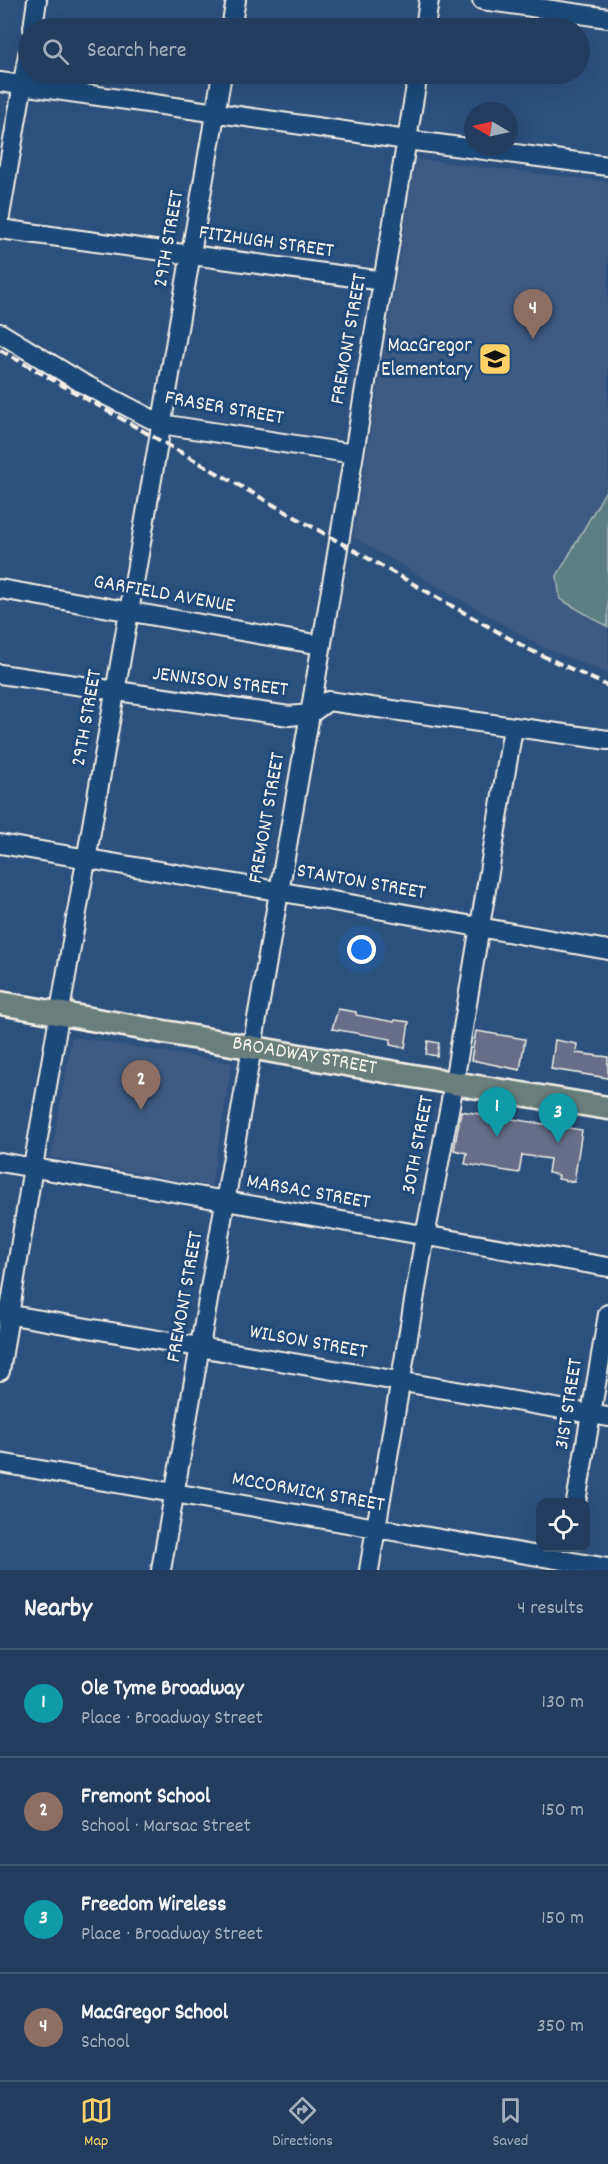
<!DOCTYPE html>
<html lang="en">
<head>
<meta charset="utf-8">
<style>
	body { margin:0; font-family:Dekko,sans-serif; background:#2e4867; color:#f1f3f6 }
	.controls { position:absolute; right:18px; bottom:18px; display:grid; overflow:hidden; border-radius:12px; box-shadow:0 6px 24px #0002 }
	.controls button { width:54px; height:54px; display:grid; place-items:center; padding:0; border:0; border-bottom:2px solid #3f5673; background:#223d5e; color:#f1f3f6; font:30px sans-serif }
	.compass { position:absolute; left:464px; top:102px; width:54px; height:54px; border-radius:50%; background:#223d5e; box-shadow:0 6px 24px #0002; rotate:279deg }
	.you { position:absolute; left:362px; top:950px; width:21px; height:21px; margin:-15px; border:4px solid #fff; border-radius:50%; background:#1a73e8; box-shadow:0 0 0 9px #1a73e833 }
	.badge { display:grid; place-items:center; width:39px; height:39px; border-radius:50%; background:#ffd166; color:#fff; font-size:20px; font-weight:700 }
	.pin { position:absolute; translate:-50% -50px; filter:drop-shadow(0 2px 3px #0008) }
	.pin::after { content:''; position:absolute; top:32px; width:21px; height:18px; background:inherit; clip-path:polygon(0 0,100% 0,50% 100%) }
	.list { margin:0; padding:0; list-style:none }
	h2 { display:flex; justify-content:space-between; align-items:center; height:78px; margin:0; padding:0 24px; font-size:26px }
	h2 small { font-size:20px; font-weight:400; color:#a2aebc }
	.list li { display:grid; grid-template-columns:39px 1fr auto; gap:18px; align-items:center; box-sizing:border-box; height:108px; padding:0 24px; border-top:2px solid #3f5673 }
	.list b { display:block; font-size:22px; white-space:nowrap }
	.list p { margin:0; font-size:20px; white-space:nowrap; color:#a2aebc }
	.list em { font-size:20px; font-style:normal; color:#a2aebc }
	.icon { flex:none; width:33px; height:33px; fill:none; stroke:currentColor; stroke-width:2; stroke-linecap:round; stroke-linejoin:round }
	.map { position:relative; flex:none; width:608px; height:1570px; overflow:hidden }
	.search { position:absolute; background:#223d5e; box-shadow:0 6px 24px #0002; left:18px; right:18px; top:18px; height:66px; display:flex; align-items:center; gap:15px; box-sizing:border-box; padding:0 21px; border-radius:33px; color:#a2aebc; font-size:22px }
	.sheet { height:510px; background:#223d5e }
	nav { display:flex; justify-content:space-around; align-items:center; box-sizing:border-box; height:84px; border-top:2px solid #3f5673; background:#223d5e; font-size:16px; color:#a2aebc }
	nav a { display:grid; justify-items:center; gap:3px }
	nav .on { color:#ffd166 }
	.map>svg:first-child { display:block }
	.built { fill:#3e5a81 }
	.green { fill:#5b7f84; stroke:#a8b8b6; stroke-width:1.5 }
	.building { fill:#676e8a; stroke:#f4f1e8; stroke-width:1.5 }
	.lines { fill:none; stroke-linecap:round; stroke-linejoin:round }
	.minor-casing { stroke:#f4f1e8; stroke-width:22 }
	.major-casing { stroke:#f4f1e8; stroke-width:27 }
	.minor { stroke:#1f4a7a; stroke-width:18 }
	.major { stroke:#6b7f7c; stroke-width:22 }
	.rail { stroke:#f4f1e8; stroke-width:4; stroke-dasharray:9 4.5; stroke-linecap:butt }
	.labels { text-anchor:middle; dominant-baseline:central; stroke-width:6; stroke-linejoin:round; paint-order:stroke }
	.street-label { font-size:21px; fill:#f4f1e8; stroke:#1f4a7a }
	.poi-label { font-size:21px; fill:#f4f1e8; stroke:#1f4a7a; text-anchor:end }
</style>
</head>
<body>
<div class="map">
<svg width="608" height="1570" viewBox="0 0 608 1570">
	<rect width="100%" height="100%" fill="#2d517d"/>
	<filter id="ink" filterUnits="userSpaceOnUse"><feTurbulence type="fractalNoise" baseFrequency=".0167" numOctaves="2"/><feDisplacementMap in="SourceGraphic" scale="12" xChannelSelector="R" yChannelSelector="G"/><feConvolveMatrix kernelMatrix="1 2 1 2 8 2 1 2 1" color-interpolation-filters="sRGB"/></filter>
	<g filter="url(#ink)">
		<path class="built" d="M 416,159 L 608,182 L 608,673 L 544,648 L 353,537 Z
			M 72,1037 L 232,1063 L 211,1186 L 51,1157 Z"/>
		<path class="green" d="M 608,487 L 608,627 L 560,599 L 557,576 Z"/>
		<path class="building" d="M 338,1009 L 356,1012 L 356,1015 L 394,1022 L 395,1020 L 409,1022 L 405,1048 L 390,1045 L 391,1039 L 332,1029 Z
			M 476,1031 L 525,1039 L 520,1070 L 471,1060 Z
			M 555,1040 L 577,1044 L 576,1053 L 608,1057 L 608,1078 L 551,1069 Z
			M 428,1041 L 439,1043 L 437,1056 L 426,1054 Z
			M 461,1111 L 582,1130 L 574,1182 L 558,1179 L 559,1175 L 548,1173 L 550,1159 L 522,1155 L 519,1173 L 465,1164 L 467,1153 L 454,1150 Z"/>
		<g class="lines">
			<defs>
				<path id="minor" d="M 482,0 L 608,18
					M 33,28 L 37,0
					M 231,28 L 236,0
					M 425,28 L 429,0
					M 0,82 L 407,140 L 608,166
					M 0,216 L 28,54
					M 0,229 L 383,281
					M 0,333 L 82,383 L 161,424 L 354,454
					M 0,589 L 321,645
					M 0,674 L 289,716 L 310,714 L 328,701 L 608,740
					M 0,844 L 277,891 L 608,950
					M 0,1162 L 608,1267
					M 0,1313 L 608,1417
					M 0,1371 L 33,1167 L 222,74
					M 0,1463 L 608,1568
					M 576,1502 L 608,1314
					M 161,1570 L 310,714 L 418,74
					M 369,1570 L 423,1247 L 451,1100 L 513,728"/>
				<g id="major">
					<path id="s1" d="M 0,1003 L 453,1083 L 608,1108"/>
				</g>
			</defs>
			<use href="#minor" class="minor-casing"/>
			<use href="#major" class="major-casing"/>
			<use href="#minor" class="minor"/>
			<use href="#major" class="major"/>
			<path class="rail" d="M 0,350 L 530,650 L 608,686"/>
		</g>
	</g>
	<defs>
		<symbol id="school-square" viewBox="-11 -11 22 22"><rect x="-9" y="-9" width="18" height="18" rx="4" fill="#ffd166" stroke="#1f4a7a"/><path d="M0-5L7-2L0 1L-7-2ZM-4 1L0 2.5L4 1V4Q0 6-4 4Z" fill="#111"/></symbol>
	</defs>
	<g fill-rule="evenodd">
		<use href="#school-square" x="476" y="340" width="38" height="38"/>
	</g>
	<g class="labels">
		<g class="street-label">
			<text transform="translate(170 239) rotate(-80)">29TH STREET</text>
			<text transform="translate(266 243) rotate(8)">FITZHUGH STREET</text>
			<text transform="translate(350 339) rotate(-80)">FREMONT STREET</text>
			<text transform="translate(224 409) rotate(10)">FRASER STREET</text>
			<text transform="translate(164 595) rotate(10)">GARFIELD AVENUE</text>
			<text transform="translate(220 683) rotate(7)">JENNISON STREET</text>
			<text transform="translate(88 718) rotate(-80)">29TH STREET</text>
			<text transform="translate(268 818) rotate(-80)">FREMONT STREET</text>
			<text transform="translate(361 883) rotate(10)">STANTON STREET</text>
			<text stroke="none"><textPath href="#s1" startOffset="309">BROADWAY STREET</textPath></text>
			<text transform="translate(419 1145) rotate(-79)">30TH STREET</text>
			<text transform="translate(308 1193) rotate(10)">MARSAC STREET</text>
			<text transform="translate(186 1297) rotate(-80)">FREMONT STREET</text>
			<text transform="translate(308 1343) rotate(10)">WILSON STREET</text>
			<text transform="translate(570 1404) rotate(-81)">31ST STREET</text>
			<text transform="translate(308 1493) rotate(10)">MCCORMICK STREET</text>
		</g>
		<g class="poi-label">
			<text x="472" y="347">MacGregor<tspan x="472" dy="24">Elementary</tspan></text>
		</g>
	</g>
</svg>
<div class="controls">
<button><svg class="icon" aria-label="locate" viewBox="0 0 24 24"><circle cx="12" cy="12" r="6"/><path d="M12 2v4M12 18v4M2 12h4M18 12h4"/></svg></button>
</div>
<svg class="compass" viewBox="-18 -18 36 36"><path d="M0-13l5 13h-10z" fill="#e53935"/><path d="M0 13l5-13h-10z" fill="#a2aebc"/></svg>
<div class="you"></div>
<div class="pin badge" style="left:497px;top:1137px;background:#0f9aa8">1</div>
<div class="pin badge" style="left:141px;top:1110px;background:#8d6e63">2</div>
<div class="pin badge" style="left:558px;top:1143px;background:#0f9aa8">3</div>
<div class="pin badge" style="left:533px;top:339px;background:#8d6e63">4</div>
<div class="search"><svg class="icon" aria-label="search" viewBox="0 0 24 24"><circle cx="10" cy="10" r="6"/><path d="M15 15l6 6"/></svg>Search here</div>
</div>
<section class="sheet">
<h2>Nearby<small>4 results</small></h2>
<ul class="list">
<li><span class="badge" style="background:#0f9aa8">1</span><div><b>Ole Tyme Broadway</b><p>Place · Broadway Street</p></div><em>130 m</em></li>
<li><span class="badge" style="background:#8d6e63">2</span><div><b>Fremont School</b><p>School · Marsac Street</p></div><em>150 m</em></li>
<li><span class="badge" style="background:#0f9aa8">3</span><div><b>Freedom Wireless</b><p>Place · Broadway Street</p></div><em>150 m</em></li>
<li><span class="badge" style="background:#8d6e63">4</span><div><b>MacGregor School</b><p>School</p></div><em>350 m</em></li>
</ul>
</section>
<nav>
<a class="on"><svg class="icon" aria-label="map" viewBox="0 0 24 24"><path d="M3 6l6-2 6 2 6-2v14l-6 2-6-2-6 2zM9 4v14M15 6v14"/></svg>Map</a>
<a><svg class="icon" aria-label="directions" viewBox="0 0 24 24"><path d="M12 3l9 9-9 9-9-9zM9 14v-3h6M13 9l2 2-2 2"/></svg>Directions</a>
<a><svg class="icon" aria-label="saved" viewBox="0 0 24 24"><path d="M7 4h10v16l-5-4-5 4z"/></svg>Saved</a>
</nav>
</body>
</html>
